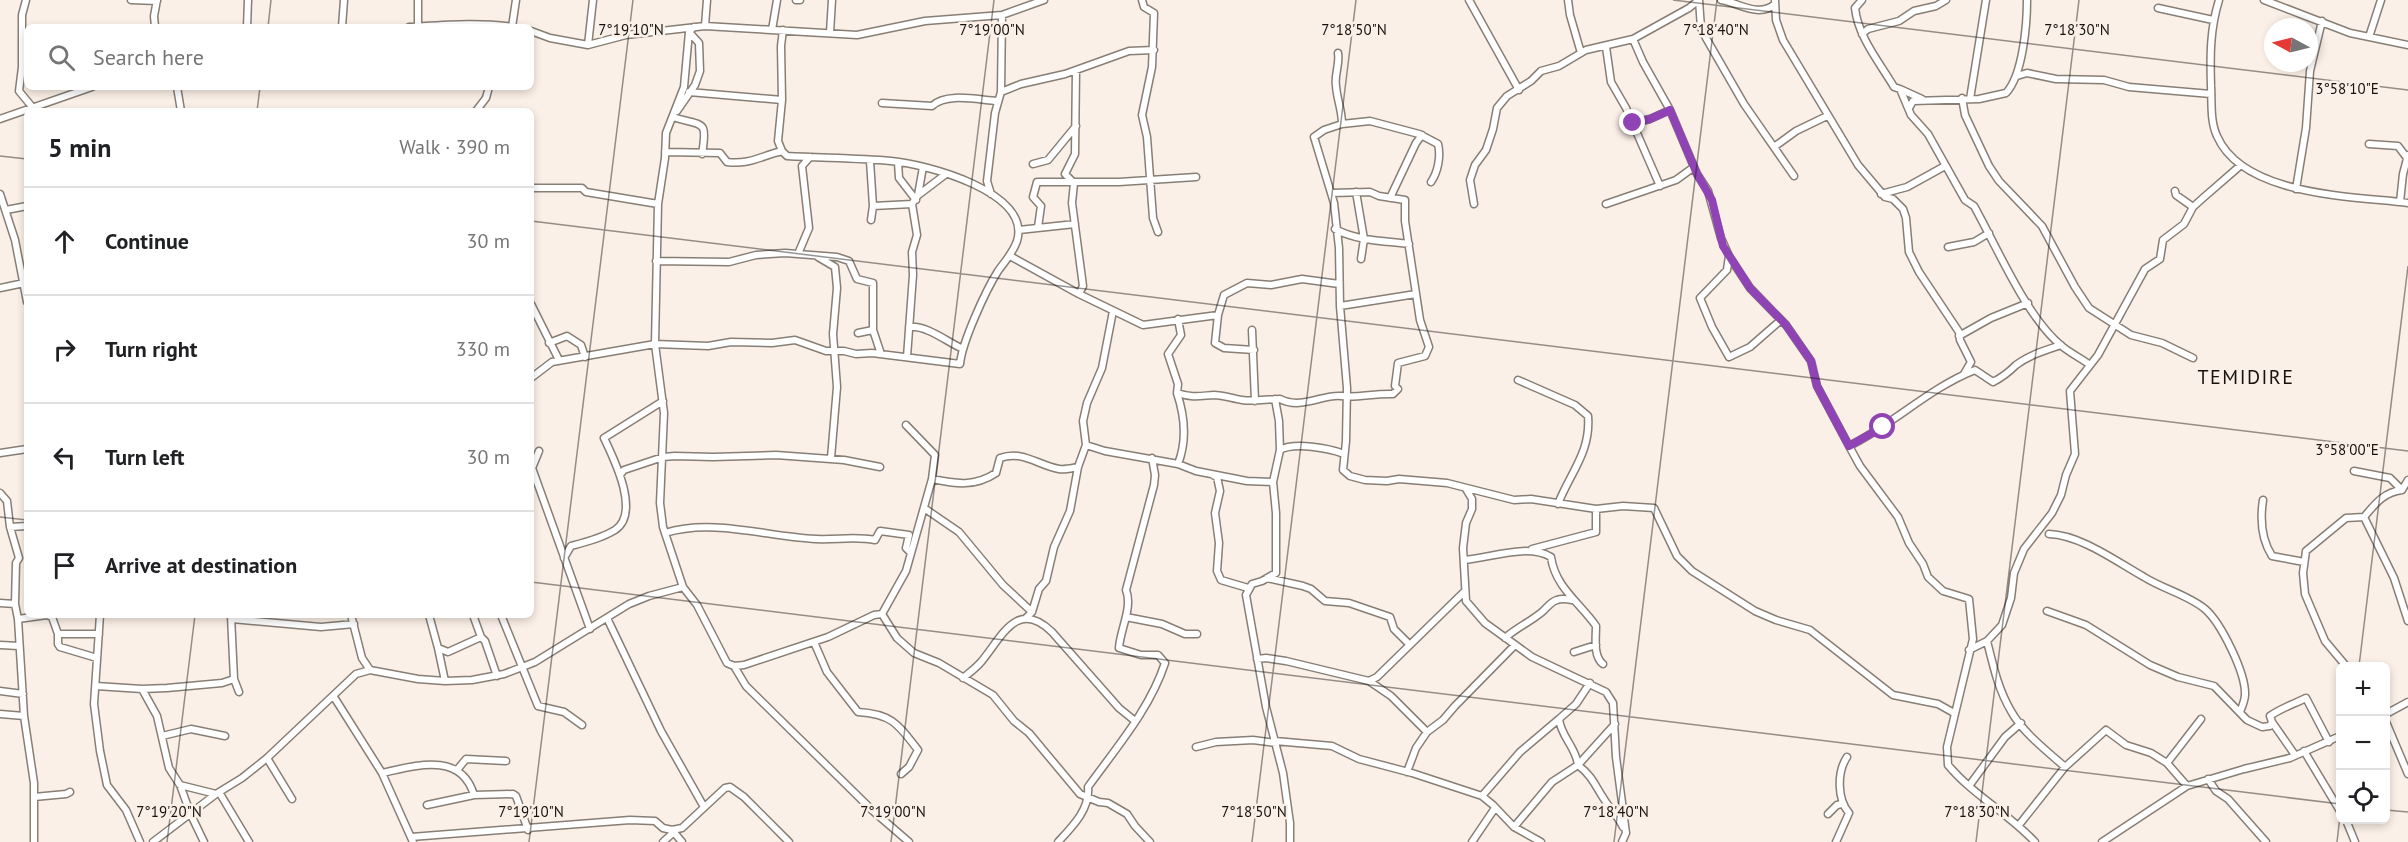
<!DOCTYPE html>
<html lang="en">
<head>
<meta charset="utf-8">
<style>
	body { margin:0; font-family:"PT Sans",sans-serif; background:#f6f6f6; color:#202124 }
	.controls { position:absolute; right:18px; bottom:18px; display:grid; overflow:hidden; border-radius:9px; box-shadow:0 3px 9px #0003 }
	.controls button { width:54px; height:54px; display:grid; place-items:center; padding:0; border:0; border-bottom:2px solid #e0e0e0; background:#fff; color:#202124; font:30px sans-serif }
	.compass { position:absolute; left:2264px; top:18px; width:54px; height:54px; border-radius:50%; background:#fff; box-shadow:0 3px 9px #0003; rotate:277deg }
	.stop { position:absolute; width:18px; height:18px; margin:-14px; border:4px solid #9043b4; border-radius:50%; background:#fff }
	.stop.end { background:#9043b4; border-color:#fff; box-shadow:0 2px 6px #0008 }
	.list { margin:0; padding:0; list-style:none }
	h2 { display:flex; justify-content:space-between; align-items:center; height:78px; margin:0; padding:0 24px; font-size:26px }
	h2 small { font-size:20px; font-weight:400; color:#757577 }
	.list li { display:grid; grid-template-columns:39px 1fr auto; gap:18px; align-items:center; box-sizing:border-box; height:108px; padding:0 24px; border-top:2px solid #e0e0e0 }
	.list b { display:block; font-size:22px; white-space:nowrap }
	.list em { font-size:20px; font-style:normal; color:#757577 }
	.icon { flex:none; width:33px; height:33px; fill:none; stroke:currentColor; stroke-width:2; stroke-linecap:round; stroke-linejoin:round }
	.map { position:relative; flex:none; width:2408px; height:842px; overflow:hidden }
	.search { position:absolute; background:#fff; box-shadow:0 3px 9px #0003; left:24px; top:24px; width:510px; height:66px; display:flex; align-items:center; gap:15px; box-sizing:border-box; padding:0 21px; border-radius:9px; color:#757577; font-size:22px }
	.panel { position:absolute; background:#fff; box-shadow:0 3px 9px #0003; left:24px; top:108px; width:510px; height:510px; border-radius:9px }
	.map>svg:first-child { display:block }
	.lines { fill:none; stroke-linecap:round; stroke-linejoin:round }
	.minor-casing { stroke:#877e75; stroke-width:9 }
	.minor { stroke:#fff; stroke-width:6 }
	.route { stroke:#9043b4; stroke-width:8 }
	.ticks { fill:none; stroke:#16120f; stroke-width:1.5; stroke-opacity:0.45 }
	.labels { text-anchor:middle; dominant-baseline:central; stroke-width:5; stroke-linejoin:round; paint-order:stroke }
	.quarter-label { font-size:20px; letter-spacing:1.5px; fill:#16120f; stroke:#fbf0e7 }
	.ticks-label { font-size:15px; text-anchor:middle; fill:#16120f; stroke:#fbf0e7; stroke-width:5; stroke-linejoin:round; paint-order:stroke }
</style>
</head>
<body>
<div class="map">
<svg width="2408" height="842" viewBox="0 0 2408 842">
	<rect width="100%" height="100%" fill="#fbf0e7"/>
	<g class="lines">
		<defs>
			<path id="minor" d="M 26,0 L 22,15 L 22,67 L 19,91 L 33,108
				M 131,0 L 157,1
				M 418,0 L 418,26
				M 796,0 L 800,0
				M 1142,0 L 1144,7 L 1154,13 L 1152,67 L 1142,115 L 1147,137 L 1153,218 L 1158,232
				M 1469,0 L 1519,90
				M 1568,0 L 1570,15 L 1581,53
				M 1699,0 L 1701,28 L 1706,38 L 1744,104 L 1794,176
				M 1721,0 C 1739,3 1759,18 1775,4
				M 1775,0 L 1776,20 L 1783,40 L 1858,165 L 1885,197 L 1893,199 L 1903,209 L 1906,218 L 1909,252 L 1919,272 L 1959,332 L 1960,340 L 1971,362 L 1964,374
				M 1862,0 L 1855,8 C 1858,37 1880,63 1894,87 L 1900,89 L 1911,115 L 1928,134 L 1965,200 L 1974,206 C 1997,247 2027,319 2063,347 C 2072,354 2082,359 2090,365
				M 2219,0 C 2210,29 2210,56 2211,86 C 2212,103 2210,121 2217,136 C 2243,196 2352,196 2408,203
				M 2264,0 L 2350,33 L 2408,45
				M 2158,8 L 2213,20
				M 705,26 L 707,0
				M 155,27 L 154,16 L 157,0
				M 247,27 L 248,0
				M 342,27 L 344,0
				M 409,27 C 445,25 478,22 514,27
				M 512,27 L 516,0
				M 694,27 L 689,32 L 684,87 L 666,133 L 665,158 L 658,204 L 655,344 L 664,413 L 660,503 L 663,527 L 683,587 L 697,605 L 727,663 L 734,666 L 744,665 L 828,637 L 874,615 L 882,614
				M 772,30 L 777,0
				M 531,31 L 550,38 L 588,45 L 626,35 L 705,26 L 857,35 L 925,21 L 1002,15 L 1044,0
				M 830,33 L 832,0
				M 1862,34 L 1868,29 L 1899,21 L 1914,11 L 1936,6 L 1946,0
				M 2369,37 L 2381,0
				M 1633,39 L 1643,62 L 1670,110 L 1697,174 L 1708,191 L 1721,238 L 1729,256 L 1750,288 L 1786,325 L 1811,361 L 1817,386 L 1849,446 L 1860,466 L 1898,517 L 1909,543 L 1923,564 L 1928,577 L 1943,591 L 1969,599 L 1973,639 L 1947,747 L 1948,765 C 1973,795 2008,813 2035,842
				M 588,45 L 593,0
				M 1606,47 L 1611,82 L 1626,108 L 1660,186
				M 1338,53 C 1340,65 1334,75 1336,86 C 1337,100 1342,110 1342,124
				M 1076,70 L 1075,154 L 1065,174 L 1074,183 L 1072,203 L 1083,286 L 1079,294
				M 2017,76 L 2027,73 L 2056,79 L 2104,80 L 2129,87 L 2211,94
				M 177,87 L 181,111
				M 1900,89 L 1922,99
				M 689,92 L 782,100
				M 1001,92 L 1021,84 L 1065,74 L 1129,51 L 1154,50
				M 1962,98 L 1965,115 L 1989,166 L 1999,181 L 2042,226 L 2075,287 L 2089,308 L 2131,335 L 2162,343 L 2193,358
				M 1970,99 L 1986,0
				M 882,103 L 932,106 C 946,92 979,100 997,101
				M 1909,108 L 1913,101 L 1979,99 L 2006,93 C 2023,75 2027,24 2027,0
				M 476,111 L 486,98 L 489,87
				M 677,111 L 695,85 L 700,71 L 699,43 L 689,32
				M 673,117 C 703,127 708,118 702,154
				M 0,119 L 92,87
				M 1633,123 L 1650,119 L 1670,110
				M 2369,144 L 2398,146 L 2407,158
				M 1774,147 L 1796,131 L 1827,116
				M 665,152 L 720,153 L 727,162 C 749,165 761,156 782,151
				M 870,161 L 873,206 L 871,220
				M 898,162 L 899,178 L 916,200
				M 1033,164 L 1048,160 L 1076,126
				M 1431,182 C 1438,172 1441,156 1438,144 L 1419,134 L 1370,121 L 1342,124 L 1324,130 L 1314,137 L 1334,203 L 1339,248 L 1340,306 L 1347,388 L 1346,441 L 1343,470 L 1350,476 L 1365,480 L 1387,481 L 1399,479 L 1447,483 L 1514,500 L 1531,499 L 1596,509 L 1623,506 L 1654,508 L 1677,556 L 1692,571 L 1755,611 L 1776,620 L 1810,630 L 1893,695 L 1938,704 L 1954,713
				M 531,188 L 582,188 L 586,192 L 658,204
				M 2296,189 L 2306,128 L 2310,71 L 2322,21
				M 2175,191 L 2176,195 L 2193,207
				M 1356,192 L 1364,239 L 1361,259
				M 0,194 L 15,240 L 27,302
				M 991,194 L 987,181 L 995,113 L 1001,92 L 1002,15
				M 1881,194 L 1907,187 L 1945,166
				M 917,196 L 946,174
				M 1390,198 L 1416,143 L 1422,135
				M 2400,202 L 2403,174 L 2408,155
				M 1474,204 L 1470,180 L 1475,165 L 1486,150 L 1493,129 L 1497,108 L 1507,96 L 1531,81 L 1541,71 L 1559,66 L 1586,50 L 1633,39 L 1689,8 L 1699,0
				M 1606,204 L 1676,180 L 1694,167
				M 873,206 L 912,204 L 918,195 L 923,167
				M 6,210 L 27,206
				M 1038,227 L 1041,206 L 1033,197 L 1037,182 L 1119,182 L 1196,177
				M 1335,229 C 1357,241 1385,241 1409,244
				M 1019,230 L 1075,224
				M 1948,247 L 1974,242 L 1989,233
				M 798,254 L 809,228 L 802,166 L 810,157
				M 1010,256 L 1079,294 L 1143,325 L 1218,315
				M 1729,256 L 1727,270 L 1700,298 L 1712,327 L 1729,357 L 1750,347 L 1781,320
				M 818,257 L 835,267 L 837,288 L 833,334 L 837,387 L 831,458
				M 656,261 L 729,262 L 756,255 L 785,253 L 837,257 L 849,261 L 857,279 L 873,283 L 873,330 L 881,354
				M 0,288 L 24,283
				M 531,304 L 559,360
				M 1340,306 L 1416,294
				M 1178,319 L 1181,335 L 1168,354 L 1178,384 L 1177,393 C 1193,398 1199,396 1214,395 C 1224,395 1233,399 1242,400 C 1254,402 1267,399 1280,399 C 1301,410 1323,394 1341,396 C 1358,398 1375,393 1393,394 L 1398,389 L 1395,386 L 1398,363 L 1425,356 L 1429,347 L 1420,320 L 1405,221 L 1405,200 L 1379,196 L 1370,192 L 1331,193
				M 909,327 C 927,325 947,342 963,349
				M 1252,330 L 1255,401
				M 858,333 L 873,330
				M 1959,336 L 1991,318 L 2028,303
				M 549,343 L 567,336 L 581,345 L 585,357
				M 1254,350 L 1224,348 L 1215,343 L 1218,315 L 1224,295 L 1247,283 L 1271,285 L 1302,279 L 1339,284
				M 907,357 L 913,275 L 912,252 L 917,235 L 912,204
				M 531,378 L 552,362 L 655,344 L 708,346 L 731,342 L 772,343 L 795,340 L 826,351 L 844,351 L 856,354 L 872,353 L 960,364 C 962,342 986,290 998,271 C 1005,261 1013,253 1017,241 C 1032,192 926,164 891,161 C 857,158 821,158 787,156 L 782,151 L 778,141 L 782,100 L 781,46 L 783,30
				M 1518,380 L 1575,405 L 1588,416 C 1591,452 1570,473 1558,504
				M 1177,393 C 1185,417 1187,441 1178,464
				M 1275,399 L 1279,421 L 1280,450 L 1273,482 L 1276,513 L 1276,573 L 1262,581 L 1252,584 L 1246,595 L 1266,707 L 1283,773 L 1290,823 L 1290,842
				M 1086,445 L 1105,451 L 1178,464 L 1196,471 L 1247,481 L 1273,482
				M 1849,446 C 1894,424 1929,388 1975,370 L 1993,382 C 2003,377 2008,373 2016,365 C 2029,355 2046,350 2061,345
				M 1280,450 C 1294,442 1329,448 1344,454
				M 539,451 L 532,468 L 590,629
				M 0,453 L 27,449
				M 2354,471 L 2390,478 L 2402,490
				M 620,475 L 624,470 L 663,457 L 675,456 L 713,457 L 776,455 L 844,460 L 880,467
				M 1213,475 L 1217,477 L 1220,491 L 1215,513 L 1219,543 L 1217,571 L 1221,580 L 1248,588
				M 932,479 C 956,484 975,487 996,473 L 1000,458 C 1023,450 1037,465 1059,469 C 1064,470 1072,468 1078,467
				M 1466,489 L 1472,499 L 1472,509 L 1466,523 L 1463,548 L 1466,601 L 1485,623 L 1532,657 L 1606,692 L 1613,703 L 1616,757 L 1626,833 L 1622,842
				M 0,493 L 7,501 L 10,527 L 19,558 L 16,563 L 15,604 L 18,619 L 24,716 L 34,783 L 34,842
				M 2263,500 C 2260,520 2261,539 2272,556 L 2304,562
				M 924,508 L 959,532 L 1003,585 L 1032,612
				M 2364,517 L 2394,578 L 2408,621
				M 10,527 L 27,526
				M 665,533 C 713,518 768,537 816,539 C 836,540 856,536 875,540 L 880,531 L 909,535 L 906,548 L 910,552
				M 2049,534 C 2081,535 2117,562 2144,577 C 2163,589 2188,595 2205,609 C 2221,623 2246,673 2245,695 C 2245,700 2242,707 2240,712
				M 1532,549 L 1596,532 L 1596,509
				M 564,558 L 571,546 C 586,542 602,538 615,530 C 641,513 614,459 604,438 L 663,401
				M 1464,560 C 1491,558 1527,543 1551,557 C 1555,587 1580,603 1596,626 C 1596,638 1593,656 1603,664
				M 1267,578 L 1303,586 L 1311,589 L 1325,601 L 1349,603 L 1390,617 L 1394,629 L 1409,644
				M 0,603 L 15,604
				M 2047,611 L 2086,625 L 2150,665 L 2178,677 L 2214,686 L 2247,720 L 2262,727 L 2270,726 L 2272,722
				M 882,614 L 897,638 L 914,653 L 939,663 L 993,695 L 1014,721 L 1029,733 L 1080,794 L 1099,802 L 1108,803 L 1127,814 L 1135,826 L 1150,842
				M 882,614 L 906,571 L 932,479 L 935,455 L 906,425
				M 100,615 L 94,704 L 100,751 L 107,785 L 126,810 L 140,842
				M 351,615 L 362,658 L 370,670 L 418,679 L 445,681 L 472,680 L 504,674 L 535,662 L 629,604 L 649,596 L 683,587
				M 429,615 L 438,648 L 445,681
				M 473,615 L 481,637 L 485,641 L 497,676
				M 501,615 L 538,706 L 564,712 L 582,725
				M 231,616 L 234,679 L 239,692
				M 1126,617 L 1162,624 L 1185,634 L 1197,634
				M 607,618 L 661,731 L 704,807
				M 1026,618 L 1032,612 L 1039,589 L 1046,581 L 1054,547 L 1070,511 L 1078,467 L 1086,445 L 1083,421 L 1087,403 L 1102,368 L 1113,311
				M 18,619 L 47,615 L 52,617 L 58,634 L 58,644 L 60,647 L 97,658
				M 232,619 L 321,627 L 354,624
				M 58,634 L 99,634
				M 1505,638 C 1516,628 1530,622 1542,612 C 1547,608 1550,602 1557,600 C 1562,598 1567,599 1572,600
				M 1987,641 C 1993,665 1998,689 2011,711 C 2023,733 2047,751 2065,767
				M 814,642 L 827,672 L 858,712 C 892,714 898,724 918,750 L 909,767 L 901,774
				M 0,645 L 19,646
				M 438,648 L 448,652 L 481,637
				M 1969,650 L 1987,641 L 2002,625 L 2011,598 L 2014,573 L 2024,549 L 2052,513 L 2061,495 L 2066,475 L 2075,454 L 2070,391 L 2098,355 L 2145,269 L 2160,259 L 2163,240 L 2184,224 L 2193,207 L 2203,198 L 2241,165
				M 1574,652 L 1596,645
				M 1257,659 L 1266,658 L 1286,661 L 1369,681 L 1391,696 L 1427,732
				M 734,666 L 746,686 L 873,811 L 909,842
				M 2346,666 L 2325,641 L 2305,594 L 2303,573 L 2306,551 L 2346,518 L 2364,517 C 2375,504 2384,492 2402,490 L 2408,480
				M 963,678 C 969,673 976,668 981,662 C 1002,637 1017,598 1052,632 L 1119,708 L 1135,721
				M 1369,681 L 1377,677 L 1464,592
				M 1590,683 L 1576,704 L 1559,719 C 1561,737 1576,747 1578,765 C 1593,777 1594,784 1604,799 C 1610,809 1618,816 1623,827
				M 96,686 L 142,689 L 167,688 L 222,683 L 234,679
				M 142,689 L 157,716 L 169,768 L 180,785 L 191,815 L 204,842
				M 0,691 L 23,694
				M 334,697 L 382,773 L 413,842
				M 0,714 L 24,716
				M 2386,714 L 2408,702
				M 2386,722 L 2408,774
				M 162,736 L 191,729 L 225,736
				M 1275,741 L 1332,746 L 1359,759 L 1412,773 L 1482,796 L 1493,805 L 1514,827 L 1541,842
				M 1196,747 L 1216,742 L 1253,740 L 1276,743
				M 2304,751 L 2340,811
				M 2295,755 L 2272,722 L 2270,716 C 2281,708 2294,704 2306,698 L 2329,742
				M 267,758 L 292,799
				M 2167,763 L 2201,719
				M 457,770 L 466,759 L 506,761
				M 1407,772 L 1416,748 L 1427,732 L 1443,720 L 1455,706 L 1515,645
				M 382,773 C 415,766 461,751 474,795
				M 2208,779 L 2216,791 L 2228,799 L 2266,842
				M 180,785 L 216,794
				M 1969,786 L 2005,737 L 2021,723
				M 219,792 L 249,842
				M 1482,796 L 1520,752 L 1559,719
				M 34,797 L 66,794 L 70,792
				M 427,805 L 474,795 L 513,794 L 516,796 L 528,830
				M 1828,814 L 1837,805 L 1842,804
				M 2346,820 L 2355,842
				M 2019,825 L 2065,767 L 2106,730 L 2126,745 L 2151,753 L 2167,763 L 2187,786
				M 1514,827 L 1552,782 L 1578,765 L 1615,724
				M 672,830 L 682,842
				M 411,837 L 630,820 L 655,821 L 663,828 L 672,830 L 682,828 L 725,788 L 730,787 L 744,797 L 789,842
				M 153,842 L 216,794 L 242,778 L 267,758 L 356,674 L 370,670
				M 663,842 L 674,832
				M 1058,842 C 1073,826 1090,809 1088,787 C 1116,748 1150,709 1165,663 L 1158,655 L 1141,655 L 1119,648 C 1120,630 1133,607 1126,590 L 1154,485 L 1155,475 L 1152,458
				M 1472,842 L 1495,808
				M 1836,842 L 1849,813 C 1837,799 1837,772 1847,757
				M 2102,842 L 2187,786 L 2244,769 L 2290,758 L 2340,736"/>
		</defs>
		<use href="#minor" class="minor-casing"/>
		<use href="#minor" class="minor"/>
	</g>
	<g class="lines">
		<path class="route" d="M 1633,123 L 1650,119 L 1670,110 L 1697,174 L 1712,200 L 1723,246 L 1750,288 L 1786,325 L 1811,361 L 1817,386 L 1849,446 L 1883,427"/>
	</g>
	<path class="ticks" d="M 1673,0 L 2408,90M 268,27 L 271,0M 257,111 L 260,87M 0,156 L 27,159M 531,221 L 2408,451M 0,517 L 27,520M 531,582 L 2340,804M 2359,666 L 2408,266M 2386,810 L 2408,812M 167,842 L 195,615M 529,842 L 633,0M 891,842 L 994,0M 1252,842 L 1356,0M 1614,842 L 1717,0M 1976,842 L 2079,0M 2337,842 L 2340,816"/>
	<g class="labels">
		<g class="quarter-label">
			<text x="2246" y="377">TEMIDIRE</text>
		</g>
	</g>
	<g class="ticks-label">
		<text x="631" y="35">7°19'10"N</text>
		<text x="992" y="35">7°19'00"N</text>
		<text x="1354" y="35">7°18'50"N</text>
		<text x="1716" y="35">7°18'40"N</text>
		<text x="2077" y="35">7°18'30"N</text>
		<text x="2347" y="94">3°58'10"E</text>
		<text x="2347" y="455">3°58'00"E</text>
		<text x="169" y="817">7°19'20"N</text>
		<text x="531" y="817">7°19'10"N</text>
		<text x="893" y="817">7°19'00"N</text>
		<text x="1254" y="817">7°18'50"N</text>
		<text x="1616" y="817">7°18'40"N</text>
		<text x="1977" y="817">7°18'30"N</text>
	</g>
</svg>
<div class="controls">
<button>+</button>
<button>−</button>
<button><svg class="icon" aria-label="locate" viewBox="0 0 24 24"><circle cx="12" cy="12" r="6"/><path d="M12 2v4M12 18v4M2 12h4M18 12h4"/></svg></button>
</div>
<svg class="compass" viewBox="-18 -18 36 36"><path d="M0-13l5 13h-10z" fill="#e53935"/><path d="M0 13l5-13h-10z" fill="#757577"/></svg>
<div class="stop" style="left:1883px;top:427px"></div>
<div class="stop end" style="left:1633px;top:123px"></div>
<div class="search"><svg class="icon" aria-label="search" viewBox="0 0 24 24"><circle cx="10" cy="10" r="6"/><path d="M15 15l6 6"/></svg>Search here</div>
<section class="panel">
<h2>5 min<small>Walk · 390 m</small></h2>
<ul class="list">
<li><svg class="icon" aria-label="ahead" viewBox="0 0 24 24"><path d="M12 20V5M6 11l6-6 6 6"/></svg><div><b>Continue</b></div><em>30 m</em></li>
<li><svg class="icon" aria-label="right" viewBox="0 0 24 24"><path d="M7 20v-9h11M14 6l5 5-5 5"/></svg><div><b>Turn right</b></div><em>330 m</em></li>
<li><svg class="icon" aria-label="left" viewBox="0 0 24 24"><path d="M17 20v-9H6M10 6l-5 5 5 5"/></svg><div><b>Turn left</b></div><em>30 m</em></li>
<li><svg class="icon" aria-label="arrive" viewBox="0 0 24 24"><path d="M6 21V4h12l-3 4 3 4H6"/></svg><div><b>Arrive at destination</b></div></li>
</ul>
</section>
</div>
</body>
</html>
